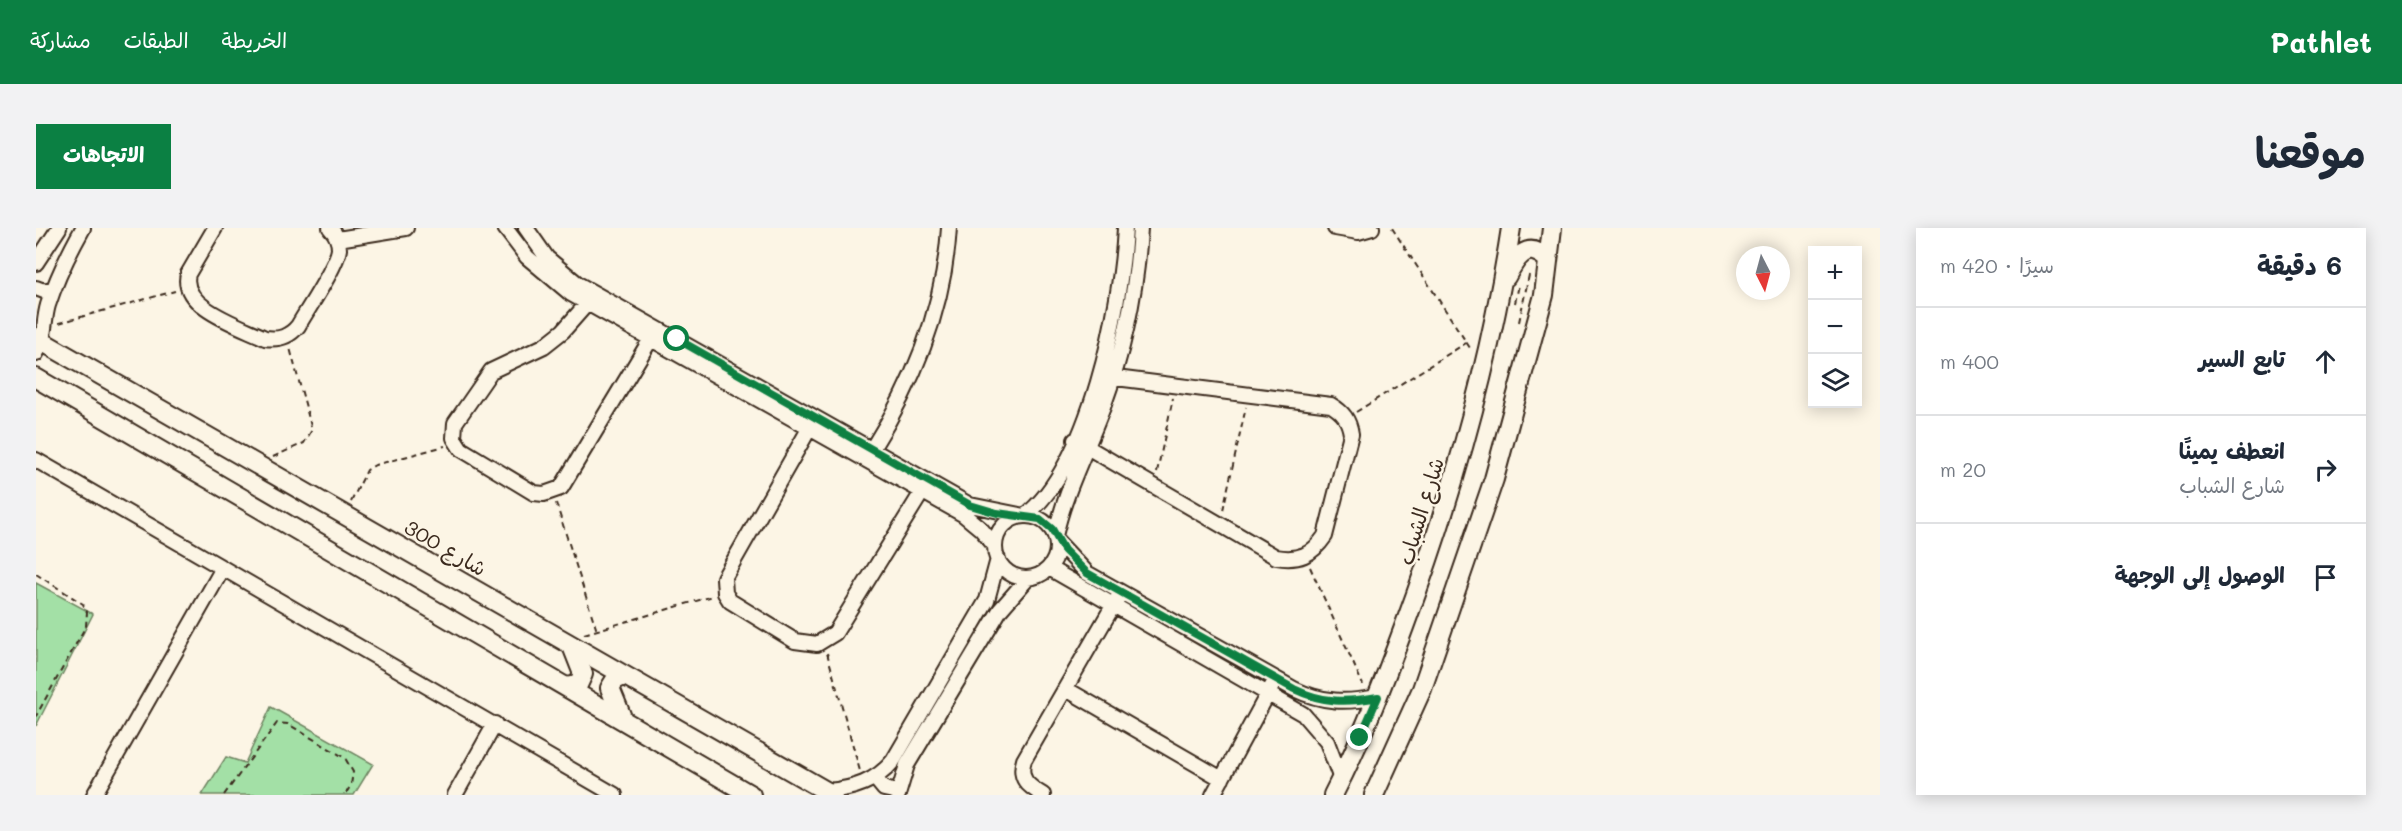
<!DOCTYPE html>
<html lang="ar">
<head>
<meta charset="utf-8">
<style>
	body { margin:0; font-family:Mali,"Playpen Sans Arabic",sans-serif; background:#f2f2f3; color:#1f2937; direction:rtl }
	.controls { position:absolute; right:18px; top:18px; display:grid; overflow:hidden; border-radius:0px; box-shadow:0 3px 15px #0003 }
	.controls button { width:54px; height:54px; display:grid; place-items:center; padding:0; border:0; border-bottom:2px solid #e0e1e3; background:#fff; color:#1f2937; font:30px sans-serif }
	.compass { position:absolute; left:1700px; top:18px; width:54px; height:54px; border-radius:50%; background:#fff; box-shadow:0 3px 15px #0003; rotate:174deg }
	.stop { position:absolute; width:18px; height:18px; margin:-14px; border:4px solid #0b8043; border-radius:50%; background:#fff }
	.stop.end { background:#0b8043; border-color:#fff; box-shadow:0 2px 6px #0008 }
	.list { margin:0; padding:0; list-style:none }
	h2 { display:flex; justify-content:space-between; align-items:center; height:78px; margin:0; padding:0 24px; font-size:26px }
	h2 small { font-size:20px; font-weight:400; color:#747a83 }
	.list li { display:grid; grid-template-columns:39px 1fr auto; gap:18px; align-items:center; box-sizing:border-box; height:108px; padding:0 24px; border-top:2px solid #e0e1e3 }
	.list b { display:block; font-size:22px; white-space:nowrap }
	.list p { margin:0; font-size:20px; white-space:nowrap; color:#747a83 }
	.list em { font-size:20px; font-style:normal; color:#747a83 }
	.icon { flex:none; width:33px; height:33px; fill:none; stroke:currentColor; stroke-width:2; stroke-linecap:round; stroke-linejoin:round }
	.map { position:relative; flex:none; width:1844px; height:567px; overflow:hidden; direction:ltr; border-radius:0px }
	header { display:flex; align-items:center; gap:36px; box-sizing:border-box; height:84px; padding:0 30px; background:#0b8043; color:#fff }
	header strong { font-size:28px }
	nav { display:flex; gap:33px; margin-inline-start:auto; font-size:21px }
	.intro { display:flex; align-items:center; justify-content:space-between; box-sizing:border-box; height:144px; padding:0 36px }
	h1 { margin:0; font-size:42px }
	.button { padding:15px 27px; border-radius:0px; background:#0b8043; color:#fff; font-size:21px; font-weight:700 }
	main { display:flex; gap:36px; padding:0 36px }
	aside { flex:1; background:#fff; border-radius:0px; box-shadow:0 3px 15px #0003 }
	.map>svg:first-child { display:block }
	.green { fill:#a3e0a6; stroke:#6f8562; stroke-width:1.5 }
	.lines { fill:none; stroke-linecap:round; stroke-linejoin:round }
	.street-casing { stroke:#3b2a1e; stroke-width:18 }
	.secondary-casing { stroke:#3b2a1e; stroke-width:22 }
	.path { stroke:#3b2a1e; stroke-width:2; stroke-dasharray:6 4.5; stroke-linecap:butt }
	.street { stroke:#fcf5e5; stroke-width:14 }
	.secondary { stroke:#fcf5e5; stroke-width:18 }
	.route { stroke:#0b8043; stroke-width:8 }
	.labels { text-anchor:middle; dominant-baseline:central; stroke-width:5; stroke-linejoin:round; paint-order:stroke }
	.street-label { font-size:21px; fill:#3b2a1e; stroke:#fcf5e5 }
</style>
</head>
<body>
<header>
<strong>Pathlet</strong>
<nav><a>الخريطة</a><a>الطبقات</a><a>مشاركة</a></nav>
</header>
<div class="intro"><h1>موقعنا</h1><a class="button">الاتجاهات</a></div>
<main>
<aside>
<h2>6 دقيقة<small>سيرًا · 420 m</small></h2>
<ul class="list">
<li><svg class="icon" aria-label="ahead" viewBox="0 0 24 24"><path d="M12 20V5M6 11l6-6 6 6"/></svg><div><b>تابع السير</b></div><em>400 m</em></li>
<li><svg class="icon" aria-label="right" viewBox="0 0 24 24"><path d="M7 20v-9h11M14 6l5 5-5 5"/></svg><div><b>انعطف يمينًا</b><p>شارع الشباب</p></div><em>20 m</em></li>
<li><svg class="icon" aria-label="arrive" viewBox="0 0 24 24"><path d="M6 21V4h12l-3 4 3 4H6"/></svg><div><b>الوصول إلى الوجهة</b></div></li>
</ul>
</aside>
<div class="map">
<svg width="1844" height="567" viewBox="0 0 1844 567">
	<rect width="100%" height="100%" fill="#fcf5e5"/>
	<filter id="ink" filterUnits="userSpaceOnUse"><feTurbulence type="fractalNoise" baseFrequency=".0167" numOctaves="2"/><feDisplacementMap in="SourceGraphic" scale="12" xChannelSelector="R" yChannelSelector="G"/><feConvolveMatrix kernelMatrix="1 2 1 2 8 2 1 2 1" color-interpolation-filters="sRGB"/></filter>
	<g filter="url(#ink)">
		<path class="green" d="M 0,355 L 57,386 L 0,498 Z
			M 235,479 L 337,536 L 318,567 L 166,567 L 190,529 L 209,535 Z"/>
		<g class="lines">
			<defs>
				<path id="street" d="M 179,0 L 152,46 C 143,79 205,98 229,110 C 243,112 253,109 262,98 C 271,82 301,38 303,21 C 303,13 300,6 294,0
					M 469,0 L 491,29 L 535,66 L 928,287 L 945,301 L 959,318
					M 490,0 L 511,30 L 542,56 L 934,277 L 988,288
					M 1299,0 L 1322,4 L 1336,0
					M 302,11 L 370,0
					M 0,35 L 23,0
					M 0,60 L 8,63 L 18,60
					M 556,70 L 527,103 L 508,118 L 455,143 L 419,195 L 418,210 L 425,221 L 498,265 L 508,266 L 525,260 L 619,104
					M 0,126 C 10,109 7,94 12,77 C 21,49 33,25 47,0
					M 777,194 L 688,350 L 689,365 L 694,373 L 759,413 L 781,416 L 799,405 L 891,256
					M 1039,212 L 1240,329 C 1263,333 1276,327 1289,308 L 1315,206 C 1313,192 1307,184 1295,177 L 1064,148
					M 836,221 C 879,153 908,81 913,0
					M 0,232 L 579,567
					M 989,288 C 1054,236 1085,80 1089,0
					M959 319a31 31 0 1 1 62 0a31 31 0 1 1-62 0Z
					M 1019,308 C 1029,263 1051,222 1067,179 C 1088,122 1101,61 1104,0
					M 1021,313 L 1051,345 L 1258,461 C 1287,475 1310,475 1342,469
					M 1013,340 L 1267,486 L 1291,514 L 1305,551
					M 1030,461 L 1186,551
					M 839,550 L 848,561 L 862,564
					M 791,563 C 817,561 840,554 857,533 L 951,372 L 962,331
					M 58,567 L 187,340
					M 419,567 L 459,496
					M 862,567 L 871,537 L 964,382 L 992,350
					M 1007,567 C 992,558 982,551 988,532 L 1081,371
					M 1177,567 L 1236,458"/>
				<path id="secondary" d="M 1470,49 C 1480,30 1491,11 1512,32
					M 0,110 L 797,567
					M 0,150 L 715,567
					M 530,459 L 542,457 L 547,446 L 536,418
					M 587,492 L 574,460 L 579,452 L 588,448
					M 1297,567 C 1325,513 1347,456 1368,399 C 1416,270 1454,137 1475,0
					M 1338,567 L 1386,461 L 1458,251 L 1508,67 L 1516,0"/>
			</defs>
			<use href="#street" class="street-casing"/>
			<use href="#secondary" class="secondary-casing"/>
			<path class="path" d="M 1356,0 L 1436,123
				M 1479,75 L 1483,57
				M 1483,94 L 1493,47
				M 23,95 L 139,63
				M 1320,184 L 1430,115
				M 237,229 L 268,215 L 276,202 L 254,120
				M 1121,244 L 1137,170
				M 315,274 L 331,242 L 339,237 L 409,218
				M 520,275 L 561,403
				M 1187,282 L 1210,179
				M 1274,339 L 1327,457
				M 0,346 L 47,376 L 51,384 L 50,398 L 0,488
				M 548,406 L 677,368
				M 791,425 L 824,543
				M 188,567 L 241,495 L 252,496 L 309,530 L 317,544 L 315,557 L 309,567"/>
			<use href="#street" class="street"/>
			<use href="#secondary" class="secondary"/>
		</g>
	</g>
	<g class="lines" filter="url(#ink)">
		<path class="route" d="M 641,111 L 934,277 L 961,285 L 1004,291 L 1016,301 L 1028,322 L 1051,345 L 1258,461 C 1287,475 1310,475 1342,469 L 1324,510"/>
	</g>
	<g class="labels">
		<g class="street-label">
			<text transform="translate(1384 283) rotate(-73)">شارع الشباب</text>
			<text transform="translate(410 319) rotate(30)">شارع 300</text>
		</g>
	</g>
</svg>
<div class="controls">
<button>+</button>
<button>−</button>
<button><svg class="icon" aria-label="layers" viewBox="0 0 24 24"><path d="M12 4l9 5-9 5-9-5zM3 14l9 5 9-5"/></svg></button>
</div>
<svg class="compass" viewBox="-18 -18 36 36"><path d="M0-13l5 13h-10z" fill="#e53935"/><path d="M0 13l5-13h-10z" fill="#747a83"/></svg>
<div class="stop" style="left:641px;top:111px"></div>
<div class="stop end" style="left:1324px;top:510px"></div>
</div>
</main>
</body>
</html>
